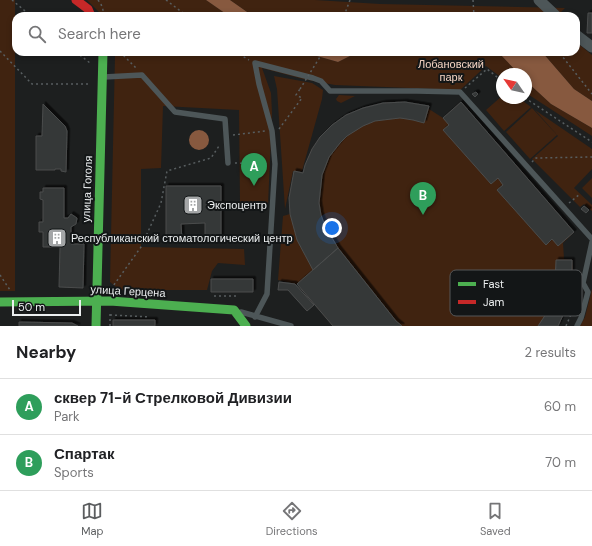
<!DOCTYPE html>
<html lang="en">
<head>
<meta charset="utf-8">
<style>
	body { margin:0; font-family:"DM Sans",sans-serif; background:#f6f6f6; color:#202124 }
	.compass { position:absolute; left:496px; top:68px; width:36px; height:36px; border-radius:50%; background:#fff; box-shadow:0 2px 6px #0003; rotate:304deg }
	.scale { position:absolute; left:12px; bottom:10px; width:69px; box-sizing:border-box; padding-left:4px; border:2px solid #eceff0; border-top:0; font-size:11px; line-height:14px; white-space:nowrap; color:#eceff0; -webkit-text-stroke:3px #131617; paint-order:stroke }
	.you { position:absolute; left:332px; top:228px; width:14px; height:14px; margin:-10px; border:3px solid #fff; border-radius:50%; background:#1a73e8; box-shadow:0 0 0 6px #1a73e833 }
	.badge { display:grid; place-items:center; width:26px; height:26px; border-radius:50%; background:#5b5d5f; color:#fff; font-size:13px; font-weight:700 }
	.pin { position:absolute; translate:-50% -33px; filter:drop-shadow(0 1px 2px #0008) }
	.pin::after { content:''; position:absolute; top:21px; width:14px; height:12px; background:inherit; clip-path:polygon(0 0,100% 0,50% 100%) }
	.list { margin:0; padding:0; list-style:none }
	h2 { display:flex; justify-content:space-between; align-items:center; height:52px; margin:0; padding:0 16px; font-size:17px }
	h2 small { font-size:13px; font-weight:400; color:#757577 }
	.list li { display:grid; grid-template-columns:26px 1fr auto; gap:12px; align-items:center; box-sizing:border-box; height:56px; padding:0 16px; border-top:1px solid #e0e0e0 }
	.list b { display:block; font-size:15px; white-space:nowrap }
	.list p { margin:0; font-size:13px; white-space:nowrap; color:#757577 }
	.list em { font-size:13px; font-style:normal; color:#757577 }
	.icon { flex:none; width:22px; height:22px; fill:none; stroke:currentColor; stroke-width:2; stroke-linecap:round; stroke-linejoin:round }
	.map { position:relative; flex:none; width:592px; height:326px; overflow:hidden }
	.search { position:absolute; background:#fff; box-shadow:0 2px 6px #0003; left:12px; right:12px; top:12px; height:44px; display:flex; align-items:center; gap:10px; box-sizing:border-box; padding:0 14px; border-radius:12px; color:#757577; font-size:15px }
	.sheet { height:164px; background:#fff }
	nav { display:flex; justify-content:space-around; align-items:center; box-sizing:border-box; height:56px; border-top:1px solid #e0e0e0; background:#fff; font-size:11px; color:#757577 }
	nav a { display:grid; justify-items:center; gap:2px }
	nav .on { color:#5b5d5f }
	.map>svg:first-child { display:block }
	.green { fill:#402310 }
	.water { fill:#87593f }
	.building { fill:#363838; stroke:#4a4c4c; filter:url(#shadow) }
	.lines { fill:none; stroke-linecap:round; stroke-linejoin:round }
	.path { stroke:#585e60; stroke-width:1.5; stroke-dasharray:2 3; stroke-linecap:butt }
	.lane { stroke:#4d5658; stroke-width:5.5 }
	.street { stroke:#4d5658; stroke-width:11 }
	.fast { stroke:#4caf50; stroke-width:9 }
	.jam { stroke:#c62828; stroke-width:9 }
	.path-bridge { stroke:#585e60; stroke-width:1.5; stroke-dasharray:2 3; stroke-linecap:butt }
	.labels { text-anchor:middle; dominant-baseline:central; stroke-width:4; stroke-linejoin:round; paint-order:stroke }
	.park-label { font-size:11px; fill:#f4d4c3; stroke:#131617 }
	.street-label { font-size:11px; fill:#eceff0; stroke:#131617 }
	.poi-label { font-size:11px; fill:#eceff0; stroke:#131617; text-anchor:start }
	.key { fill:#131617; stroke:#545758; stroke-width:1 }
	.key-label { font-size:11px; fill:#eceff0 }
</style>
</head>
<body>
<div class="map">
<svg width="592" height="326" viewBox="0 0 592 326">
	<defs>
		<filter id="shadow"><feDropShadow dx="2.5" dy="-2.5" stdDeviation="0" flood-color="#0009"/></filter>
	</defs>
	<rect width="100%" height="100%" fill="#1d1f1f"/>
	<path class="green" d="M 0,0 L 15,0 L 15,291 L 0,291 Z
		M 87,0 L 206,0 L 229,16 L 100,16 L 99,12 Z
		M 230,0 L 315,0 L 380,4 L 565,8 L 557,16 L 256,16 L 250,14 Z
		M 576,42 L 592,55 L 592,101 L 574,89 L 542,52 L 576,52 Z
		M 114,52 L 303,52 L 338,62 L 358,52 L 498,52 L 519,74 L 502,74 L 502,78 L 486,66 L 460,90 L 335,85 L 303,79 L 262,68 L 271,93 L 272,113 L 268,205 L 240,203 L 239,110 L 163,106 L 161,168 L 141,169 L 141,247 L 244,249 L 245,265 L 218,263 L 212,271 L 207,290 L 120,290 L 110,282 L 115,56 Z
		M 274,76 L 312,83 L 323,90 L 322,99 L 302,171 L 293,171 L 285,209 L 277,89 Z
		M 526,81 L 551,104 L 592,128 L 592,136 L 526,93 Z
		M 339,95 L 355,96 L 341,103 L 337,101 L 336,99 Z
		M 502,96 L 502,98 L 519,98 L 531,107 L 504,131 L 486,110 Z
		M 461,102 L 574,232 L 563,243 L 564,259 L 572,260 C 576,283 569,305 558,326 L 333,326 L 297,284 L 278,280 L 283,216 L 290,214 L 289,198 L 294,171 L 303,172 L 305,165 L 312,149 L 320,137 L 332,125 L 346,115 L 429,106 L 429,109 L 443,118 Z
		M 532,108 L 557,135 L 530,159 L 506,132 Z
		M 535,110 L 592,149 L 592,169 L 574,188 L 592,205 L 592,211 L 584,204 L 580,207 L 532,159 L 558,136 Z
		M 592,178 L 592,198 L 582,188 Z
		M 592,289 L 592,326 L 580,326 L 585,317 Z"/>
	<path class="water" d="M 206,0 L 230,0 L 250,14 L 256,16 L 229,16 Z
		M 303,52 L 358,52 L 338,62 Z
		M 498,52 L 542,52 L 574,89 L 592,101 L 592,128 L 551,104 L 526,81 L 526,74 L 519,74 Z
		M189 140a10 10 0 1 1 20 0a10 10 0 1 1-20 0Z"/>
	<path class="building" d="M 588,13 L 592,13 L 592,33 L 587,33 Z
		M 476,92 L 478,94 L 475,97 L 472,94 Z
		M 405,102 L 429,106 L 424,123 L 413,120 L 400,118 L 375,121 L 363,126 L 347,136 L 340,143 L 329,157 L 322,175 L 319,203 L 321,215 L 325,226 L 338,248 L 313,270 L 297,240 L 290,214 L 289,198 L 294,171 L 303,173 L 305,165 L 312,149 L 320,137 L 332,125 L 346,115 L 363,108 L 383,103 Z
		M 461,102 L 574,232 L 558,246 L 552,239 L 546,245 L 497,190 L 503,185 L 498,178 L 491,184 L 443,130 L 449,125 L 443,118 Z
		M 43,104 L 65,126 L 67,131 L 66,172 L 61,171 L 61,169 L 55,169 L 55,170 L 36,170 L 36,136 L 42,136 Z
		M 166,186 L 221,186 L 221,241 L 205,241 L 205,223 L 181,224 L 182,240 L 166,240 Z
		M 43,188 L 64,188 L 64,218 L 68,218 L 71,214 L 77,218 L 76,224 L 71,227 L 71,244 L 84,244 L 83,288 L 59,287 L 60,247 L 43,247 L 43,232 L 39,232 L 39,222 L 43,222 L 43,200 L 40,199 L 40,192 L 43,192 Z
		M 584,206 L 589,210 L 586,213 L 581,209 Z
		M 338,248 L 396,321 L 402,326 L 333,326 L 297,284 Z
		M 556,260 L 572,260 L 572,286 L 569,302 L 558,326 L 538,326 L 548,311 L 553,298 L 555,286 Z
		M 211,279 L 253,279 L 253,292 L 211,292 Z
		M 279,282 L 295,284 L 314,305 L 307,311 L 288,290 L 278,290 Z
		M 113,320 L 155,320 L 155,326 L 113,326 Z
		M 19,322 L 72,323 L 78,326 L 19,326 Z"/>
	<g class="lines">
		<path class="path" d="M 12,0 L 31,16
			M 98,0 L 101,4 L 105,16
			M 166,0 L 187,16
			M 473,0 L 474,16
			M 344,16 L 350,0
			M 0,51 L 32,84 L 90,84
			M 76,52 L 90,63
			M 120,52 L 136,68
			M 235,52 L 249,60
			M 555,52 L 562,56 L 592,94
			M 465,88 L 487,69 L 502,81
			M 525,98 L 592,142
			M 279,129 L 302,98 L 296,95 L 300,89
			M 233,135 L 265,131
			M 532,162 L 536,158 L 592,157
			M 235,163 L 267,164
			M 569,203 L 580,194
			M 0,275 L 10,290
			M 111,289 L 141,247 L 161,203 L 167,171 L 211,158 L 219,146
			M 214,296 L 236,296
			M 110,314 L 110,326
			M 110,315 L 150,317
			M 566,326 L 572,312 L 579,292"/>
		<path class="lane" d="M 104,77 L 142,75 L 175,112 L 225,119 L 228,163
			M 241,312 L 291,326
			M 255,317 L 267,294 L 275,164 L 272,131 L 259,84 L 255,63 L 313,78 L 321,81 L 330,91 L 417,91 L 460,92 L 592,239
			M 577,326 L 581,318 L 588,292 L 583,283 L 592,242"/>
		<path class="street" d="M 539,0 L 556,16
			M 576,35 L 592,47"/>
		<path class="fast" d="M 0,302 L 110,301 L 234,310 L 246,326
			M 96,326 L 103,52"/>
		<path class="jam" d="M 76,0 L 88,9 L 91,16"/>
		<path class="path-bridge" d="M 300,89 L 323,52"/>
	</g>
	<defs>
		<symbol id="building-square" viewBox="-11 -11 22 22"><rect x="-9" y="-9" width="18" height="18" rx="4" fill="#a4a6a7" stroke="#131617"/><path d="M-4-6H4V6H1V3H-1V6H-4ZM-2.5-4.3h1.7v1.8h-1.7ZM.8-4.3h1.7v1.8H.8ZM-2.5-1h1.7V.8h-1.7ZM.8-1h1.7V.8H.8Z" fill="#fff"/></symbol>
	</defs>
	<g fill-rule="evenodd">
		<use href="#building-square" x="182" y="194" width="22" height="22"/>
		<use href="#building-square" x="46" y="227" width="22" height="22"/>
	</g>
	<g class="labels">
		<g class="park-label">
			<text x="451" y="64">Лобановский<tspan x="451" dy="13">парк</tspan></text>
		</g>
		<g class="street-label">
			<text transform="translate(87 189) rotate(-88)">улица Гоголя</text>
			<text transform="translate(128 291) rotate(3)">улица Герцена</text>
		</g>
		<g class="poi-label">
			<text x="207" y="205">Экспоцентр</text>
			<text x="71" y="238">Республиканский стоматологический центр</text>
		</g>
	</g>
	<rect x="450" y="270" width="132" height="46" rx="6" class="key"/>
	<rect x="458" y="282" width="18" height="4" fill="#4caf50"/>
	<rect x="458" y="300" width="18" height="4" fill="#c62828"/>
	<g class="key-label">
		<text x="483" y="288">Fast</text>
		<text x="483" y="306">Jam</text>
	</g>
</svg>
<svg class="compass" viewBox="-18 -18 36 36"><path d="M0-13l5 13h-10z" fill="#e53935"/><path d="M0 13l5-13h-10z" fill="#757577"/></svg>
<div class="scale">50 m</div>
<div class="you"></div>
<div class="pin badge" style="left:254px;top:186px;background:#2e9e5b">A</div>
<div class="pin badge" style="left:423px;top:215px;background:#2e9e5b">B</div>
<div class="search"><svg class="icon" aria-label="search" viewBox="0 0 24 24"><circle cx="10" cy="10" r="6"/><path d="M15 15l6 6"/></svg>Search here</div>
</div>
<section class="sheet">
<h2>Nearby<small>2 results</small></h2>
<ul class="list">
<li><span class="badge" style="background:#2e9e5b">A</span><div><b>сквер 71-й Стрелковой Дивизии</b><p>Park</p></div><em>60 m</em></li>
<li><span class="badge" style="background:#2e9e5b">B</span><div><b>Спартак</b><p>Sports</p></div><em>70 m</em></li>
</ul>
</section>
<nav>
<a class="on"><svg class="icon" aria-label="map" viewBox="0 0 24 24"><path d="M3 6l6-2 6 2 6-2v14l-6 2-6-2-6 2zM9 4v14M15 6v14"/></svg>Map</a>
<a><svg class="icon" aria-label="directions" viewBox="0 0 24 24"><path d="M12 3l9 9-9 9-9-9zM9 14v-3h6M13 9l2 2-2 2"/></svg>Directions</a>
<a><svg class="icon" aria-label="saved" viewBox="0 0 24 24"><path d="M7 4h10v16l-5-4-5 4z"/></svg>Saved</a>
</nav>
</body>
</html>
